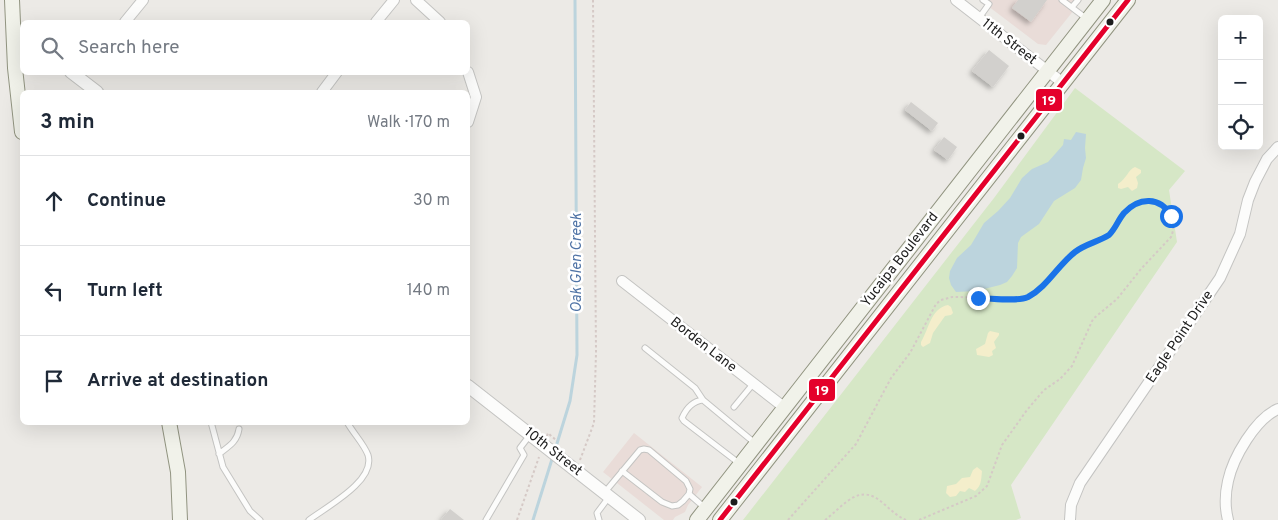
<!DOCTYPE html>
<html lang="en">
<head>
<meta charset="utf-8">
<style>
	body { margin:0; font-family:Overpass,sans-serif; background:#f2f2f3; color:#1f2937 }
	.controls { position:absolute; right:15px; top:15px; display:grid; overflow:hidden; border-radius:8px; box-shadow:0 5px 20px #0002 }
	.controls button { width:45px; height:45px; display:grid; place-items:center; padding:0; border:0; border-bottom:1px solid #e0e1e3; background:#fff; color:#1f2937; font:25px sans-serif }
	.stop { position:absolute; width:15px; height:15px; margin:-11px; border:4px solid #1a73e8; border-radius:50%; background:#fff }
	.stop.end { background:#1a73e8; border-color:#fff; box-shadow:0 1px 5px #0008 }
	.list { margin:0; padding:0; list-style:none }
	h2 { display:flex; justify-content:space-between; align-items:center; height:65px; margin:0; padding:0 20px; font-size:21px }
	h2 small { font-size:16px; font-weight:400; color:#747a83 }
	.list li { display:grid; grid-template-columns:32px 1fr auto; gap:15px; align-items:center; box-sizing:border-box; height:90px; padding:0 20px; border-top:1px solid #e0e1e3 }
	.list b { display:block; font-size:19px; white-space:nowrap }
	.list em { font-size:16px; font-style:normal; color:#747a83 }
	.icon { flex:none; width:28px; height:28px; fill:none; stroke:currentColor; stroke-width:2; stroke-linecap:round; stroke-linejoin:round }
	.map { position:relative; flex:none; width:1278px; height:520px; overflow:hidden }
	.search { position:absolute; background:#fff; box-shadow:0 5px 20px #0002; left:20px; top:20px; width:450px; height:55px; display:flex; align-items:center; gap:12px; box-sizing:border-box; padding:0 18px; border-radius:8px; color:#747a83; font-size:19px }
	.panel { position:absolute; background:#fff; box-shadow:0 5px 20px #0002; left:20px; top:90px; width:450px; height:335px; border-radius:8px }
	.map>svg:first-child { display:block }
	.commercial { fill:#e9dcd8 }
	.grass { fill:#d6e7c6 }
	.sand { fill:#f4eecb }
	.water { fill:#bcd4dd }
	.lines { fill:none; stroke-linecap:round; stroke-linejoin:round }
	.stream { stroke:#bcd4dd; stroke-width:3 }
	.building { fill:#d2d0cd; filter:url(#shadow) }
	.service-casing { stroke:#c4c4c2; stroke-width:7 }
	.minor-casing { stroke:#c4c4c2; stroke-width:12 }
	.tertiary-casing { stroke:#c4c4c2; stroke-width:14 }
	.secondary-casing { stroke:#919480; stroke-width:16 }
	.path { stroke:#d5c9c6; stroke-width:2; stroke-dasharray:2.5 2.5; stroke-linecap:butt }
	.service { stroke:#fcfcfb; stroke-width:5 }
	.minor { stroke:#fcfcfb; stroke-width:10 }
	.tertiary { stroke:#fcfcfb; stroke-width:12 }
	.secondary { stroke:#f1f2ea; stroke-width:14 }
	.bus-1-casing { stroke:#fff; stroke-width:9 }
	.bus-1 { stroke:#e4002b; stroke-width:5 }
	.route { stroke:#1a73e8; stroke-width:6 }
	.bus-dot { fill:#1d1d1d; stroke:#fff; stroke-width:2 }
	.labels { text-anchor:middle; dominant-baseline:central; stroke-width:5; stroke-linejoin:round; paint-order:stroke }
	.street-label { font-size:14px; fill:#1d1d1d; stroke:#fff }
	.water-label { font-size:15px; font-style:italic; fill:#5074a6; stroke:#fff }
	.line-badge { stroke:#fff; stroke-width:2 }
	.badge-label { font-size:14px; text-anchor:middle; font-weight:bold; fill:#fff }
</style>
</head>
<body>
<div class="map">
<svg width="1278" height="520" viewBox="0 0 1278 520">
	<defs>
		<filter id="shadow"><feDropShadow dx="-3" dy="3" stdDeviation="2.5" flood-color="#0004"/></filter>
	</defs>
	<rect width="100%" height="100%" fill="#eceae6"/>
	<path class="commercial" d="M 980,0 L 1082,0 L 1046,45 L 1038,44 Z
		M 634,433 L 702,487 L 688,505 L 685,512 L 675,517 L 673,520 L 664,520 L 603,472 Z"/>
	<path class="grass" d="M 1075,88 L 1185,171 L 1169,190 L 1177,242 L 1011,485 L 1021,518 L 1016,520 L 743,520 L 994,198 Z"/>
	<path class="sand" d="M 1135,167 L 1141,170 L 1141,173 L 1136,177 L 1138,183 L 1137,188 L 1132,191 L 1128,187 L 1121,189 L 1118,188 L 1118,184 C 1127,178 1128,170 1135,167 Z
		M 948,305 L 951,307 L 953,313 L 951,315 L 945,316 L 933,333 L 930,343 L 923,347 L 921,345 L 921,342 C 929,329 931,308 948,305 Z
		M 990,331 L 999,333 L 999,335 L 994,342 L 996,348 L 992,351 L 993,355 L 989,357 L 977,355 L 976,349 L 985,344 L 988,333 Z
		M 977,467 L 982,471 C 981,479 982,485 975,491 L 969,488 L 965,492 L 960,491 L 956,496 L 950,497 L 946,493 L 947,486 L 956,484 L 962,478 L 970,477 L 973,470 Z"/>
	<path class="water" d="M 1076,132 L 1086,134 L 1085,148 L 1086,158 L 1083,168 L 1081,180 L 1075,188 L 1054,201 L 1039,224 L 1021,237 L 1018,243 L 1017,268 L 1012,276 L 1007,282 L 1000,285 L 976,291 L 956,292 L 951,285 L 949,278 L 950,271 L 957,258 L 971,245 L 984,223 L 998,211 L 1010,198 L 1022,178 L 1032,169 L 1048,162 L 1063,145 L 1064,139 L 1071,140 Z"/>
	<g class="lines">
		<path class="stream" d="M 555,450 L 570,401 L 577,355 L 575,0
			M 533,520 L 553,456"/>
	</g>
	<path class="building" d="M 1018,0 L 1047,0 L 1031,22 L 1012,8 Z
		M 989,50 L 1009,66 L 993,87 L 972,71 Z
		M 911,102 L 938,123 L 932,131 L 905,110 Z
		M 944,137 L 957,147 L 948,160 L 934,150 Z
		M 450,509 L 464,520 L 441,520 Z"/>
	<g class="lines">
		<defs>
			<path id="service" d="M 1062,0 L 1087,19
				M 1072,7 L 1078,0
				M 979,18 L 989,4 L 983,0
				M 645,348 L 695,388 L 703,400 L 756,444
				M 703,400 C 693,401 686,409 682,418 L 684,421 L 740,464
				M 734,407 L 753,384
				M 211,422 L 223,467 L 250,511 L 260,520
				M 219,454 C 229,446 237,442 239,429
				M 605,492 L 640,450 L 644,449 L 649,450 L 686,481 L 690,489 L 689,494 L 683,501 L 678,505 L 672,506 L 662,502 L 622,471
				M 689,494 L 705,508
				M 309,520 C 326,507 376,481 368,455 C 364,444 353,433 347,422
				M 486,520 L 524,455 L 520,448 L 530,435
				M 599,520 L 597,513 L 609,497"/>
			<path id="minor" d="M 416,0 L 440,22
				M 956,0 L 1063,83
				M 125,22 L 143,0
				M 376,22 L 394,0
				M 468,72 L 476,97 L 468,122
				M 322,92 L 337,72
				M 622,281 L 785,408
				M 1070,520 L 1071,505 L 1080,483 L 1220,278 L 1240,234 L 1248,200 L 1255,182 L 1267,159 L 1278,147
				M 1228,520 C 1225,508 1225,494 1228,481 C 1233,458 1255,419 1278,409"/>
			<path id="tertiary" d="M 71,72 L 97,92
				M 468,386 L 639,520"/>
			<path id="secondary" d="M 12,0 L 15,68 L 22,132
				M 169,422 L 178,472 L 180,520
				M 697,520 L 1103,0
				M 720,520 L 1128,0"/>
		</defs>
		<use href="#service" class="service-casing"/>
		<use href="#minor" class="minor-casing"/>
		<use href="#tertiary" class="tertiary-casing"/>
		<use href="#secondary" class="secondary-casing"/>
		<path class="path" d="M 547,436 L 548,433 L 557,441
			M 580,460 L 594,423 L 596,352 L 593,0
			M 517,520 L 539,457
			M 788,520 L 856,444 L 891,378 L 910,353 L 936,304 L 941,300 L 952,297 L 1026,298 L 1039,289 L 1073,253 L 1106,237 L 1114,230 L 1124,213 L 1134,205 L 1145,201 L 1159,203 L 1169,212 L 1173,223 L 1173,231 L 1171,237 L 1141,269 L 1117,299 L 1093,319 L 1072,366 L 1060,379 L 1044,390 L 1027,410 L 1002,445 L 987,486 L 976,496 L 919,520
			M 825,520 C 845,505 859,481 884,504 C 891,510 897,516 906,520"/>
		<use href="#service" class="service"/>
		<use href="#minor" class="minor"/>
		<use href="#tertiary" class="tertiary"/>
		<use href="#secondary" class="secondary"/>
		<defs>
			<path id="bus-1" d="M 720,520 L 1128,0"/>
		</defs>
		<use href="#bus-1" class="bus-1-casing"/>
		<use href="#bus-1" class="bus-1"/>
	</g>
	<g class="lines">
		<path class="route" d="M 978,298 C 991,298 1017,302 1028,297 C 1047,287 1058,265 1075,252 C 1085,244 1098,242 1109,235 C 1116,228 1118,220 1124,213 C 1139,197 1160,196 1171,216"/>
	</g>
	<g class="bus-dot">
		<circle cx="1110" cy="22" r="4.5"/>
		<circle cx="1021" cy="136" r="4.5"/>
		<circle cx="734" cy="502" r="4.5"/>
	</g>
	<g class="labels">
		<g class="street-label">
			<text transform="translate(1009 42) rotate(38)">11th Street</text>
			<text transform="translate(900 260) rotate(-52)">Yucaipa Boulevard</text>
			<text transform="translate(1180 337) rotate(-56)">Eagle Point Drive</text>
			<text transform="translate(703 345) rotate(38)">Borden Lane</text>
			<text transform="translate(553 452) rotate(38)">10th Street</text>
		</g>
		<g class="water-label">
			<text transform="translate(577 263) rotate(-90)">Oak Glen Creek</text>
		</g>
	</g>
	<g class="line-badge">
		<rect x="1035" y="88" width="28" height="24" rx="5" fill="#e4002b"/>
		<rect x="808" y="378" width="28" height="24" rx="5" fill="#e4002b"/>
	</g>
	<g class="badge-label">
		<text x="1049" y="105">19</text>
		<text x="822" y="395">19</text>
	</g>
</svg>
<div class="controls">
<button>+</button>
<button>−</button>
<button><svg class="icon" aria-label="locate" viewBox="0 0 24 24"><circle cx="12" cy="12" r="6"/><path d="M12 2v4M12 18v4M2 12h4M18 12h4"/></svg></button>
</div>
<div class="stop" style="left:1171px;top:216px"></div>
<div class="stop end" style="left:978px;top:298px"></div>
<div class="search"><svg class="icon" aria-label="search" viewBox="0 0 24 24"><circle cx="10" cy="10" r="6"/><path d="M15 15l6 6"/></svg>Search here</div>
<section class="panel">
<h2>3 min<small>Walk · 170 m</small></h2>
<ul class="list">
<li><svg class="icon" aria-label="ahead" viewBox="0 0 24 24"><path d="M12 20V5M6 11l6-6 6 6"/></svg><div><b>Continue</b></div><em>30 m</em></li>
<li><svg class="icon" aria-label="left" viewBox="0 0 24 24"><path d="M17 20v-9H6M10 6l-5 5 5 5"/></svg><div><b>Turn left</b></div><em>140 m</em></li>
<li><svg class="icon" aria-label="arrive" viewBox="0 0 24 24"><path d="M6 21V4h12l-3 4 3 4H6"/></svg><div><b>Arrive at destination</b></div></li>
</ul>
</section>
</div>
</body>
</html>
